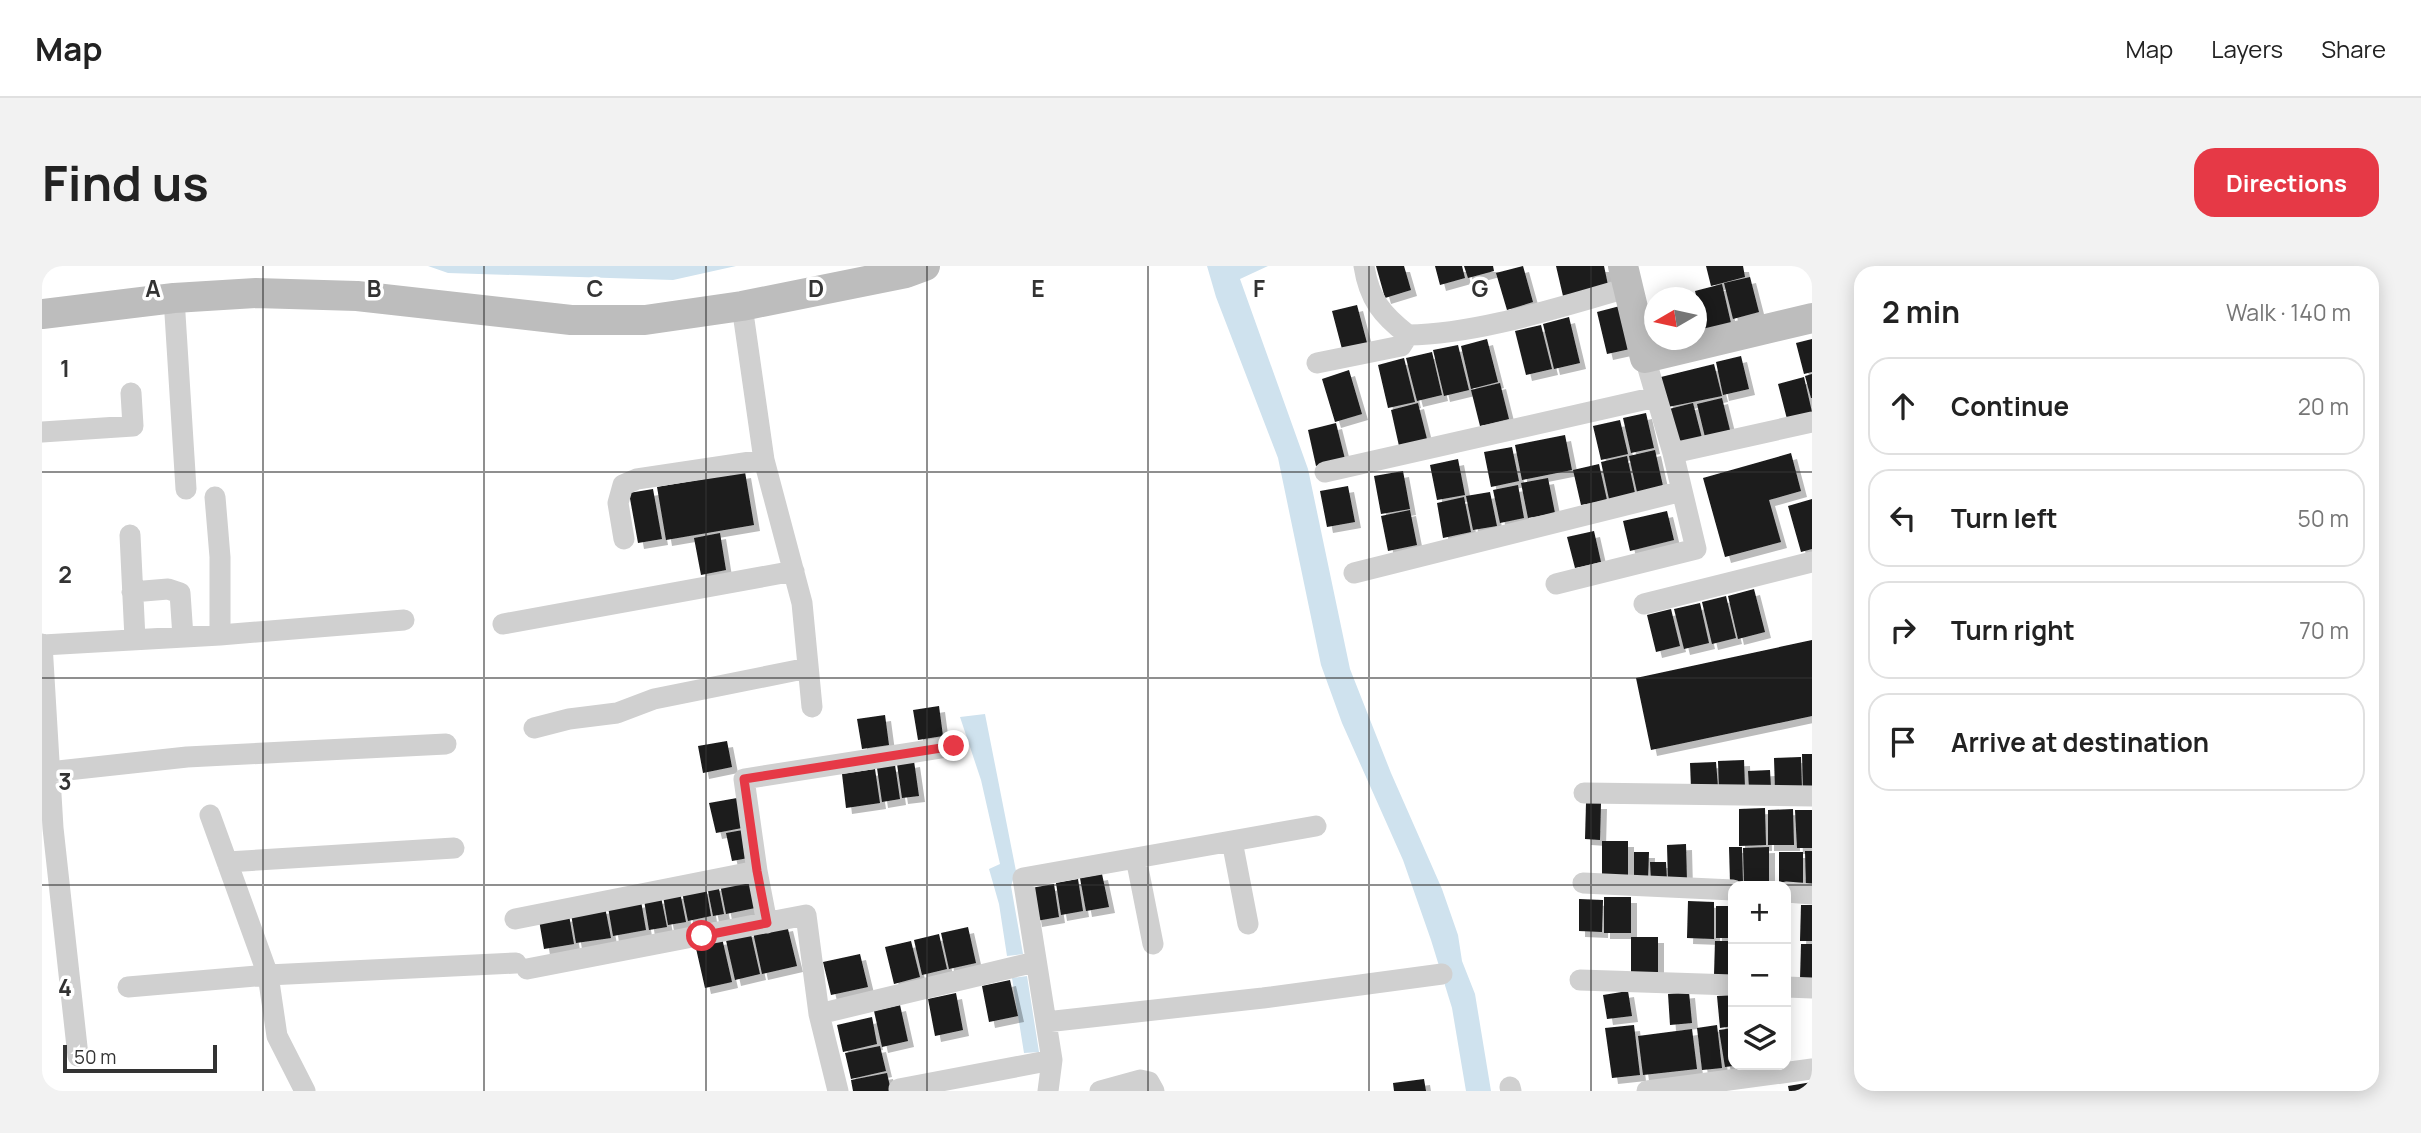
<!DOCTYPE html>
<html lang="en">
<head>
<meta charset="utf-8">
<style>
	body { margin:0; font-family:Manrope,sans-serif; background:#f2f2f2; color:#222 }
	.controls { position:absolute; right:21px; bottom:21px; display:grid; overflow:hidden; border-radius:14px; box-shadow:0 4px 18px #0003 }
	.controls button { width:63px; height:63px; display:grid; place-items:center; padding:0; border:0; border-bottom:2px solid #e0e0e0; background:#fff; color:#222; font:35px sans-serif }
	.compass { position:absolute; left:1602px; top:21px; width:63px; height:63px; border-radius:50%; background:#fff; box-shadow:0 4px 18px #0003; rotate:261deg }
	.scale { position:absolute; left:21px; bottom:18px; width:154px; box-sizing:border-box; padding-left:7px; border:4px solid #333; border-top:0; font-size:19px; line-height:24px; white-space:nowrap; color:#333; -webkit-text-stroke:5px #fff; paint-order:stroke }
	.stop { position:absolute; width:21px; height:21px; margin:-16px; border:5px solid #e63946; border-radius:50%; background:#fff }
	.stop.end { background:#e63946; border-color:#fff; box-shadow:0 2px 7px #0008 }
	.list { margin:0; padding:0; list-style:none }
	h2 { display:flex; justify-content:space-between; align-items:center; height:91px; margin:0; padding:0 28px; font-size:30px }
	h2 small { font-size:23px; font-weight:400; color:#767676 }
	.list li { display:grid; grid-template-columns:46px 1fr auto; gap:21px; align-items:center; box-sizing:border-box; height:98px; margin:0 14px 14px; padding:0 14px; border:2px solid #e0e0e0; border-radius:21px }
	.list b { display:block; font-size:26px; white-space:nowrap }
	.list em { font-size:23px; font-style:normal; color:#767676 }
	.icon { flex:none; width:38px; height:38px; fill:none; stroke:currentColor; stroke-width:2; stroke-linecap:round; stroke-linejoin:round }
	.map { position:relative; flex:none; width:1770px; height:825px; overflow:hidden; border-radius:21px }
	header { display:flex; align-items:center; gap:42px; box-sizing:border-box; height:98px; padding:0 35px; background:#fff; border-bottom:2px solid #e0e0e0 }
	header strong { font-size:33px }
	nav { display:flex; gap:38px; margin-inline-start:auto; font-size:24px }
	.intro { display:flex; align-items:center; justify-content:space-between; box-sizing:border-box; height:168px; padding:0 42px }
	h1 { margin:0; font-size:49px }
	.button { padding:18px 32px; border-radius:21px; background:#e63946; color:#fff; font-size:24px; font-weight:700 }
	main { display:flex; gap:42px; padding:0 42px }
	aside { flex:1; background:#fff; border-radius:21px; box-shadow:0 4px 18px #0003 }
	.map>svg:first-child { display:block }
	.water { fill:#cfe2ee }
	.building { fill:#1a1a1a; filter:url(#shadow) }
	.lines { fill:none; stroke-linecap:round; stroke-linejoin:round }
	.street { stroke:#d0d0d0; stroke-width:21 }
	.secondary { stroke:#bdbdbd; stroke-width:30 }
	.route { stroke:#e63946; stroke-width:9 }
	.grid { fill:none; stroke:#333; stroke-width:2; stroke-opacity:0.55 }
	.grid-label { font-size:23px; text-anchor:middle; font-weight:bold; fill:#333; stroke:#fff; stroke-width:7; stroke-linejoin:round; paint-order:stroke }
</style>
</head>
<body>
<header>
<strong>Map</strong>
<nav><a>Map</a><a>Layers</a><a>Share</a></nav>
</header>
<div class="intro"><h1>Find us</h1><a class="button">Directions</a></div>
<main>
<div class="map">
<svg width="1770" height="825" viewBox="0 0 1770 825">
	<defs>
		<filter id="shadow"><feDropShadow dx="6" dy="6" stdDeviation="0" flood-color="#0004"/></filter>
	</defs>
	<rect width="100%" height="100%" fill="#fff"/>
	<path class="water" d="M 386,0 L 694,0 L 631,14 L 406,7 Z
		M 1165,0 L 1226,0 L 1198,13 L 1266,203 L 1308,403 L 1349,507 L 1400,623 L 1416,669 L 1420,695 L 1433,728 L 1449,825 L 1424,825 L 1410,742 L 1389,674 L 1361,594 L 1300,457 L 1279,399 L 1236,192 L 1174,31 Z
		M 943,448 L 974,605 L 969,620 L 981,688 L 965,690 L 957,638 L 947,603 L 958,598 L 939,514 L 918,451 Z
		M 985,710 L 997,786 L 982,787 L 970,712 Z"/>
	<path class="building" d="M 1334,0 L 1362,0 L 1369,24 L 1343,32 Z
		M 1393,0 L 1420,0 L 1423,12 L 1398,19 Z
		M 1422,0 L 1451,0 L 1452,5 L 1426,12 Z
		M 1481,0 L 1491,36 L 1465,44 L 1454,7 Z
		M 1514,0 L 1562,0 L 1566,19 L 1521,30 Z
		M 1664,0 L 1701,0 L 1703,11 L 1669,20 Z
		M 1708,11 L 1717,46 L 1691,53 L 1682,17 Z
		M 1680,18 L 1689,57 L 1662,64 L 1653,25 Z
		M 1315,39 L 1325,77 L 1300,83 L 1290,45 Z
		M 1578,40 L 1588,83 L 1565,88 L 1555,46 Z
		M 1527,51 L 1538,97 L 1512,103 L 1501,58 Z
		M 1499,59 L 1510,103 L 1484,109 L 1473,65 Z
		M 1445,73 L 1456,116 L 1429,123 L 1419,80 Z
		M 1770,73 L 1770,106 L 1762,108 L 1754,77 Z
		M 1416,79 L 1427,124 L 1402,130 L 1391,84 Z
		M 1390,86 L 1400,129 L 1375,135 L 1364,92 Z
		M 1699,90 L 1707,123 L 1681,129 L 1674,96 Z
		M 1362,92 L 1373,136 L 1346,142 L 1336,99 Z
		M 1672,98 L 1680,130 L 1626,141 L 1619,111 Z
		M 1307,104 L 1320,148 L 1293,156 L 1280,113 Z
		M 1770,108 L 1770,132 L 1769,132 L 1763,110 Z
		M 1762,111 L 1770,146 L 1745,153 L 1736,118 Z
		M 1458,117 L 1467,153 L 1438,160 L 1429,124 Z
		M 1680,132 L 1688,164 L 1663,171 L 1655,138 Z
		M 1376,137 L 1385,173 L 1357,180 L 1349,144 Z
		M 1651,137 L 1660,172 L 1636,178 L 1627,143 Z
		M 1604,147 L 1612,182 L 1589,187 L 1581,152 Z
		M 1578,154 L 1586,188 L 1559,194 L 1551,160 Z
		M 1294,157 L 1303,193 L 1274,200 L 1266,164 Z
		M 1523,169 L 1530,204 L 1480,214 L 1473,179 Z
		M 1470,181 L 1477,215 L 1449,221 L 1442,186 Z
		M 1613,184 L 1621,220 L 1595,226 L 1587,190 Z
		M 1749,187 L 1759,225 L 1727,234 L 1739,276 L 1683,291 L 1661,212 Z
		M 1585,190 L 1593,227 L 1567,233 L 1559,196 Z
		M 1416,193 L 1423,229 L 1395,234 L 1388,199 Z
		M 1557,198 L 1565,234 L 1539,239 L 1531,204 Z
		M 1361,205 L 1368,243 L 1339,248 L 1332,210 Z
		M 703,206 L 712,259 L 624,274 L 615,221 Z
		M 1506,212 L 1513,247 L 1486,252 L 1479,217 Z
		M 1476,219 L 1482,252 L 1458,257 L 1451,224 Z
		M 1306,220 L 1313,256 L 1285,261 L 1278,225 Z
		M 611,223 L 620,273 L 596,277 L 587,227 Z
		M 1448,226 L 1455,260 L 1431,264 L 1424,230 Z
		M 1422,231 L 1429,266 L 1401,272 L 1395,237 Z
		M 1770,233 L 1770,283 L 1759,286 L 1746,240 Z
		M 1368,244 L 1375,279 L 1346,285 L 1339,250 Z
		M 1625,245 L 1632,274 L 1588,285 L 1581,255 Z
		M 1552,265 L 1559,296 L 1533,302 L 1525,271 Z
		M 678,267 L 684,304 L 659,309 L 652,272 Z
		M 1712,323 L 1723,366 L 1696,373 L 1686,330 Z
		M 1684,330 L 1694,372 L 1670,378 L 1660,336 Z
		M 1658,337 L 1667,377 L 1642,383 L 1632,343 Z
		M 1629,343 L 1638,380 L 1614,386 L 1605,349 Z
		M 1770,374 L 1770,450 L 1609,484 L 1594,412 Z
		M 897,440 L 901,470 L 876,474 L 871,444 Z
		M 843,449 L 847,479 L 820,483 L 815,453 Z
		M 685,475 L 690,501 L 661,507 L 656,480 Z
		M 1760,488 L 1770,488 L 1770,526 L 1761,526 Z
		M 1759,491 L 1760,523 L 1733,524 L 1732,492 Z
		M 1702,494 L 1703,522 L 1677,524 L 1676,495 Z
		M 872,495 L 877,530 L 860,532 L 855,498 Z
		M 1674,496 L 1676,521 L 1649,522 L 1648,497 Z
		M 853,499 L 858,533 L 840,536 L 835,502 Z
		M 833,503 L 838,537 L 804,542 L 800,508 Z
		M 1728,504 L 1729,522 L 1707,523 L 1706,505 Z
		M 695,532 L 700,562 L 674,567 L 667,537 Z
		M 1544,537 L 1559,537 L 1558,574 L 1543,573 Z
		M 1723,542 L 1724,579 L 1697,580 L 1697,543 Z
		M 1751,543 L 1752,579 L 1726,579 L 1726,544 Z
		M 1753,544 L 1770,544 L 1770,582 L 1755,582 Z
		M 701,564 L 706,592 L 690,595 L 684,567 Z
		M 1560,575 L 1586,575 L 1586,613 L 1560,613 Z
		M 1644,578 L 1645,616 L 1626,617 L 1625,579 Z
		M 1687,581 L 1700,581 L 1701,617 L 1688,617 Z
		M 1727,581 L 1727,617 L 1702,618 L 1701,582 Z
		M 1763,585 L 1770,585 L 1770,621 L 1764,621 Z
		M 1592,586 L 1607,586 L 1606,614 L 1592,614 Z
		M 1737,586 L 1761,586 L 1761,618 L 1737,619 Z
		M 1608,596 L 1624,596 L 1625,614 L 1609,615 Z
		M 1060,608 L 1067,641 L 1044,645 L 1038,612 Z
		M 712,612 L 718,641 L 684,648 L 678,618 Z
		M 1036,613 L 1041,645 L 1019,649 L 1014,617 Z
		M 676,618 L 682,648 L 671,650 L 665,620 Z
		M 1012,618 L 1017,651 L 994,655 L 989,622 Z
		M 664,621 L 669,650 L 646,655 L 640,626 Z
		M 638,626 L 644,656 L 626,659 L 621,630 Z
		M 619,631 L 625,661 L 607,664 L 602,634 Z
		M 1562,631 L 1589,631 L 1589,667 L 1562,667 Z
		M 1537,633 L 1561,634 L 1560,666 L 1537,665 Z
		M 599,635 L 604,664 L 571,670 L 566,641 Z
		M 1646,635 L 1672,636 L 1672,673 L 1645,672 Z
		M 1759,639 L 1770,639 L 1770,675 L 1758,675 Z
		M 1674,640 L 1691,640 L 1691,672 L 1674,672 Z
		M 563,641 L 569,672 L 534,677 L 529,648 Z
		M 527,649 L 532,678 L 502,683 L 497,654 Z
		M 745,659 L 755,700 L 720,708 L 711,666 Z
		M 926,661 L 934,697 L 907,703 L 899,667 Z
		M 708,664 L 718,708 L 693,714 L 683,670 Z
		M 897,668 L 905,703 L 880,709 L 872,674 Z
		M 1589,671 L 1616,671 L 1616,708 L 1589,708 Z
		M 680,672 L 690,716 L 663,722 L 653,678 Z
		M 869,675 L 878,711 L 852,718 L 843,681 Z
		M 1673,675 L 1691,675 L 1691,710 L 1672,709 Z
		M 1759,678 L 1770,678 L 1770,713 L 1758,713 Z
		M 818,688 L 826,721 L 789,729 L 781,696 Z
		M 968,714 L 976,750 L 947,756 L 940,720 Z
		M 1586,725 L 1590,750 L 1565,753 L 1561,729 Z
		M 1647,726 L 1650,757 L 1628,759 L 1626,728 Z
		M 914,727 L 921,764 L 893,770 L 886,733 Z
		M 1691,729 L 1691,760 L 1678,762 L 1675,730 Z
		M 858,739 L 866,775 L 840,781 L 832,745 Z
		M 830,751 L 835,778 L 801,786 L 795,759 Z
		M 1592,759 L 1598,809 L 1570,812 L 1563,762 Z
		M 1675,759 L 1680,802 L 1660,804 L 1655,762 Z
		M 1691,762 L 1691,800 L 1683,801 L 1677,764 Z
		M 1650,763 L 1655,803 L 1601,809 L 1596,770 Z
		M 838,780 L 844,805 L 809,813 L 803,787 Z
		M 845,807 L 849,825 L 811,825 L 809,814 Z
		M 1382,813 L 1384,825 L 1352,825 L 1351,817 Z
		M 1770,816 L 1770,825 L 1747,825 L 1746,820 Z"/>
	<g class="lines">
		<path class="street" d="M 1322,0 C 1327,33 1340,49 1366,69 C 1437,68 1517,41 1585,22
			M 132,32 L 144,223
			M 700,40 L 722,194 L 760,337 L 770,441
			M 1275,97 L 1359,80 L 1366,69
			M 0,166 L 91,160 L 89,127
			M 1631,187 L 1770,156
			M 1283,206 L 1614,131
			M 173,231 L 178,291 L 178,369
			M 88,269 L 93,373
			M 582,273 L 576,237 L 581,219 L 595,213 L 722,194
			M 1312,307 L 1640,225
			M 1514,318 L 1654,283 L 1631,187 L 1603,92
			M 90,326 L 126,323 L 138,327 L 141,371
			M 1602,338 L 1770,296
			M 461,358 L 752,305
			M 0,378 L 11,562 L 36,790
			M 1,379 L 178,369 L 362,354
			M 492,462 L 527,453 L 575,447 L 612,433 L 766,402
			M 7,506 L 145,491 L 404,478
			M 1542,527 L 1770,530
			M 168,549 L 226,709 L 235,770 L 263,825
			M 1190,575 L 1206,658
			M 1094,592 L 1111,678
			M 185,596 L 412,582
			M 1541,617 L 1691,624
			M 1744,626 L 1770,628
			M 473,653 L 715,605
			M 725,657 L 715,605 L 702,513 L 912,480
			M 485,703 L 764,649 L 777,748 L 796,825
			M 1538,714 L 1691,719
			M 86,721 L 226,709 L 474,697
			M 1744,721 L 1770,722
			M 777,748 L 993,696
			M 1004,756 L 1221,732 L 1400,708
			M 1468,821 L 1469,825
			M 857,823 L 1010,794
			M 1006,825 L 1010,794 L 981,612 L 1274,560
			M 1058,825 L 1098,814 L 1107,816 L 1112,825
			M 1605,825 L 1770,803"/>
		<path class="secondary" d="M 1581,0 L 1603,92 L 1770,52
			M 0,48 L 132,32 L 214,27 L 315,30 L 529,54 L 603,54 L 700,40 L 864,7 L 883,0"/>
	</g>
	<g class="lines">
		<path class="route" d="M 660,670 L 725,657 L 715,605 L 702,513 L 912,480"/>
	</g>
	<path class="grid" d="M 221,0 L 221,825M 442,0 L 442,825M 664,0 L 664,825M 885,0 L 885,825M 1106,0 L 1106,825M 1327,0 L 1327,825M 1549,0 L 1549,825M 0,206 L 1770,206M 0,412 L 1770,412M 0,619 L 1770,619"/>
	<g class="grid-label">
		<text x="111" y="31">A</text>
		<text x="332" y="31">B</text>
		<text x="553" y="31">C</text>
		<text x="774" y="31">D</text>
		<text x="996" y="31">E</text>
		<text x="1217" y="31">F</text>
		<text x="1438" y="31">G</text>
		<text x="23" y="111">1</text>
		<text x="23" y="317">2</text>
		<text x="23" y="524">3</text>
		<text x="23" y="730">4</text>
	</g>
</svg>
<div class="controls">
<button>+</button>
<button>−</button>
<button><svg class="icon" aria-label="layers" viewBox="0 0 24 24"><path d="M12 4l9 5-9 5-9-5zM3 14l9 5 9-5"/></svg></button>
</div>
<svg class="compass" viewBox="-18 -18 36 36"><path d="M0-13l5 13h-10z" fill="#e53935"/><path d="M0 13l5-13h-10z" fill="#767676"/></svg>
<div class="scale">50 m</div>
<div class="stop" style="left:660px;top:670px"></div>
<div class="stop end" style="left:912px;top:480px"></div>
</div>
<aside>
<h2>2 min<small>Walk · 140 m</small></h2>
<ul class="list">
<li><svg class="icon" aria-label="ahead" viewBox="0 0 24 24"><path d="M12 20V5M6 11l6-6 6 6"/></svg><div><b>Continue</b></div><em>20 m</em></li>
<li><svg class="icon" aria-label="left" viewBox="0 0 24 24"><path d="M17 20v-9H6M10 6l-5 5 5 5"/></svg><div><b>Turn left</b></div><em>50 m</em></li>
<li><svg class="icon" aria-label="right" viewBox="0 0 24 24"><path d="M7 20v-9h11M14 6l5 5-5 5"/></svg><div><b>Turn right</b></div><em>70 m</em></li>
<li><svg class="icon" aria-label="arrive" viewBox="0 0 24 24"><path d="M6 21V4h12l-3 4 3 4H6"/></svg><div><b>Arrive at destination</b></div></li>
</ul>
</aside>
</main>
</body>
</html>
